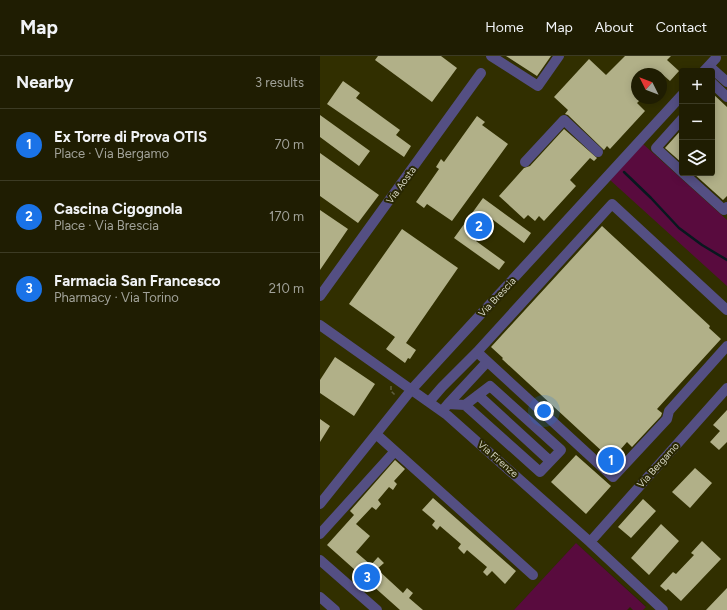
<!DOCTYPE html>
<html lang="en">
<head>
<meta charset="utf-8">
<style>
	body { margin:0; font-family:Figtree,sans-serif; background:#2c2a11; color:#f1f3f6 }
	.controls { position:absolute; right:12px; top:12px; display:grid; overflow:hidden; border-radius:4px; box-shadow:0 2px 10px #0003 }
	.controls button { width:36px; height:36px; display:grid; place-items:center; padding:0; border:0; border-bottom:1px solid #3c3b24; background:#1f1d02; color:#f1f3f6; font:20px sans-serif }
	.compass { position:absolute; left:311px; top:12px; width:36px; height:36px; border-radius:50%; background:#1f1d02; box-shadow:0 2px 10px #0003; rotate:312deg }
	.you { position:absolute; left:224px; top:355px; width:14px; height:14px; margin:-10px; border:3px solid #fff; border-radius:50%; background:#1a73e8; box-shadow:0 0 0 6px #1a73e833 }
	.badge { display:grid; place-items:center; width:26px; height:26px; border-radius:50%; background:#1a73e8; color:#fff; font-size:13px; font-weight:700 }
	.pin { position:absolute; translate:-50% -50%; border:2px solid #fff; box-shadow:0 1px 4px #0006 }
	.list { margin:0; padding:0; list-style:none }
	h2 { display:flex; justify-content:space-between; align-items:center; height:52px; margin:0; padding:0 16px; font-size:17px }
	h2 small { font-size:13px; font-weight:400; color:#a1a299 }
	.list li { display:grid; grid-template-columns:26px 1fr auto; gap:12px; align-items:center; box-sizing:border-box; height:72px; padding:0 16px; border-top:1px solid #3c3b24 }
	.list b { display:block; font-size:15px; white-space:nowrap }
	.list p { margin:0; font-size:13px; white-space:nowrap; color:#a1a299 }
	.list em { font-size:13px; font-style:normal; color:#a1a299 }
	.icon { flex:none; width:22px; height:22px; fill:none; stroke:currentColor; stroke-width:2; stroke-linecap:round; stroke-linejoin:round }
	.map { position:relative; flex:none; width:407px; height:554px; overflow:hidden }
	header { display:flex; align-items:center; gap:24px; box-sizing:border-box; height:56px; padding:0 20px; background:#1f1d02; border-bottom:1px solid #3c3b24 }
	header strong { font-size:19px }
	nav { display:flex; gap:22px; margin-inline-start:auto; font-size:14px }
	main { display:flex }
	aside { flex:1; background:#1f1d02 }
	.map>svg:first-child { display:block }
	.built { fill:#312f00; fill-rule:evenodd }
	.green { fill:#590b3e }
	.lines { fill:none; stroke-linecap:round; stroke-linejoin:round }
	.stream { stroke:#08181f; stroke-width:2.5 }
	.building { fill:#b1b088 }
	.path { stroke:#605f3f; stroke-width:1.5; stroke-dasharray:4 2; stroke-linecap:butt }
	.minor { stroke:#544f83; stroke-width:10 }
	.labels { text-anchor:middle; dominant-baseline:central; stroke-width:4; stroke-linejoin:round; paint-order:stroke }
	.street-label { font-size:10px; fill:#d3d3bf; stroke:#292702 }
</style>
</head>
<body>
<header>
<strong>Map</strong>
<nav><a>Home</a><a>Map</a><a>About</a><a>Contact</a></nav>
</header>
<main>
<aside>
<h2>Nearby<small>3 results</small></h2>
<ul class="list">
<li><span class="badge">1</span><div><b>Ex Torre di Prova OTIS</b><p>Place · Via Bergamo</p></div><em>70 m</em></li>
<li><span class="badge">2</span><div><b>Cascina Cigognola</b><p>Place · Via Brescia</p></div><em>170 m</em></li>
<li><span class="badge">3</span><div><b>Farmacia San Francesco</b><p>Pharmacy · Via Torino</p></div><em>210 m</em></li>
</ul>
</aside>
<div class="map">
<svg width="407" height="554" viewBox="0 0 407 554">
	<rect width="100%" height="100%" fill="#292702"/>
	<path class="built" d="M 0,0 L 407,0 L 407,554 L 323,554 L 326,550 L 256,487 L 194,554 L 0,554 ZM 362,15 L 392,15 L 392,117 L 362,117 ZM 317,18 L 341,18 L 341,42 L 317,42 Z"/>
	<path class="green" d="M 323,88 L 407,164 L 407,230 L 290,124 Z
		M 256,487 L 326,551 L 323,554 L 313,554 L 310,551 L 307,554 L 194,554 Z"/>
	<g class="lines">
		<path class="stream" d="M 304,116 L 331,142 L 359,172 L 382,189 L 407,204"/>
	</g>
	<path class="building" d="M 58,0 L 121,0 L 137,12 L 112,46 L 55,4 Z
		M 186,0 L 231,0 L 217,20 Z
		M 305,0 L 351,0 L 347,4 L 359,15 L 350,25 L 342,18 L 317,18 L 317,42 L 322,42 L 317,47 L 325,55 L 290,93 L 287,90 L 284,94 L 248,59 L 245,58 L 248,54 L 234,41 L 269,3 L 286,19 Z
		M 23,25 L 40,37 L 36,42 L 80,74 L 76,79 L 91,90 L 84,101 L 7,48 Z
		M 392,37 L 407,51 L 407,140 L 403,144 L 373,117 L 392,117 Z
		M 0,59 L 50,95 L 39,110 L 0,81 Z
		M 157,60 L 165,66 L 162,69 L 188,88 L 132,165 L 107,148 L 104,152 L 96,146 L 119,113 L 116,111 L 121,103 L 124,106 Z
		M 244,73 L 277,102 L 274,105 L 270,102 L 250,124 L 256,130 L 224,165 L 219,160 L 215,165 L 208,159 L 204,163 L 179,140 L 204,112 L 210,110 Z
		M 362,73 L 362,107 L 345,92 Z
		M 0,97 L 59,139 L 38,167 L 0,140 Z
		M 163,142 L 211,177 L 204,187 L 172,163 L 156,185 L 185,206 L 179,214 L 134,182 Z
		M 0,154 L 28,173 L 0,214 Z
		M 282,170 L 390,270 L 389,272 L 401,283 L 337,353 L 342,357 L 341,360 L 312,391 L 307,386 L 293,402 L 298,406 L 293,412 L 285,405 L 287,403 L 283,400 L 285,398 L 182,303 L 183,302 L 171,291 Z
		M 82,173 L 138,212 L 86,287 L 96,294 L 90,303 L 88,302 L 85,307 L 66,293 L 75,281 L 29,248 Z
		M 15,301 L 55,328 L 34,360 L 0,337 L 0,324 Z
		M 407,354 L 407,386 L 399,394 L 390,386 L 400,375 L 393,369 Z
		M 0,363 L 10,370 L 0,386 Z
		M 256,399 L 291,430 L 266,458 L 231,426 Z
		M 75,404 L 85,413 L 74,425 L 77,428 L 73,434 L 69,431 L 58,444 L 61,448 L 56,454 L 52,451 L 36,468 L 50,480 L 36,496 L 51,509 L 58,501 L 64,507 L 57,513 L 83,537 L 87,532 L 93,537 L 89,542 L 103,554 L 80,554 L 7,489 L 34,459 L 30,455 Z
		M 375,412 L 392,427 L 370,452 L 352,436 Z
		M 113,442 L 196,515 L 185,528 L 172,515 L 167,520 L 163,516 L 167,511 L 147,494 L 144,498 L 138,492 L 141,488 L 120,470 L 117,474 L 112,469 L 115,465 L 102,454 Z
		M 323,443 L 336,455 L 311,482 L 298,471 Z
		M 341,468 L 359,485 L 329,519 L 311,502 Z
		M 382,485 L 401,503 L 361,545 L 348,533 L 346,535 L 340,530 L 353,516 L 356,518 L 374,499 L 371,497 Z
		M 407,532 L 407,554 L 386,554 Z"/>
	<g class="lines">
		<path class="path" d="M 71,330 L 71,335 L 76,340"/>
		<path class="minor" d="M 171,0 L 218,30 L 239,0
			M 389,10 L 407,26
			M 384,15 L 396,2
			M 392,27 L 407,41
			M 362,63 L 336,92 L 362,116
			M 205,106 L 244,64 L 278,96
			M 363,117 L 404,154 L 407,151
			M 0,240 L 161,17
			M 0,269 L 127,359 L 270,486 L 343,554
			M 157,296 L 293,421 L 347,363 L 349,355 L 407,290
			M 158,339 L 230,405
			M 109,346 L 122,331 L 157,296 L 292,148 L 407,254
			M 128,348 L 167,306
			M 122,355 L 128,348 L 145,349 L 220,416 L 241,394 L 170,330 L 145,349
			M 56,378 L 213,519
			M 0,448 L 92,333 L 362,39
			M 0,478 L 75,395
			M 270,486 L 407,332
			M 0,504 L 57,554
			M 0,541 L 15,554"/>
	</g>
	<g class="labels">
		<g class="street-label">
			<text transform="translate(81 129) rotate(-54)">Via Aosta</text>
			<text transform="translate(177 241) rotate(-47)">Via Brescia</text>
			<text transform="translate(178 403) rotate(41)">Via Firenze</text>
			<text transform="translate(338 409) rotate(-48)">Via Bergamo</text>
		</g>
	</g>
</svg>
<div class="controls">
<button>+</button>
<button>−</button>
<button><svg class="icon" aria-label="layers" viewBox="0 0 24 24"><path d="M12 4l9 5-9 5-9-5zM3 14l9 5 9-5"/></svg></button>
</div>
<svg class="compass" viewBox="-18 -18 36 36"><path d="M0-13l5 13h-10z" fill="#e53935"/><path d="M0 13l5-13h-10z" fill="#a1a299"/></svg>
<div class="you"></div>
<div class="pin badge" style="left:291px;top:404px">1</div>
<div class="pin badge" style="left:159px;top:170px">2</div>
<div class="pin badge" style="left:47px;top:521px">3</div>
</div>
</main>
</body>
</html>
